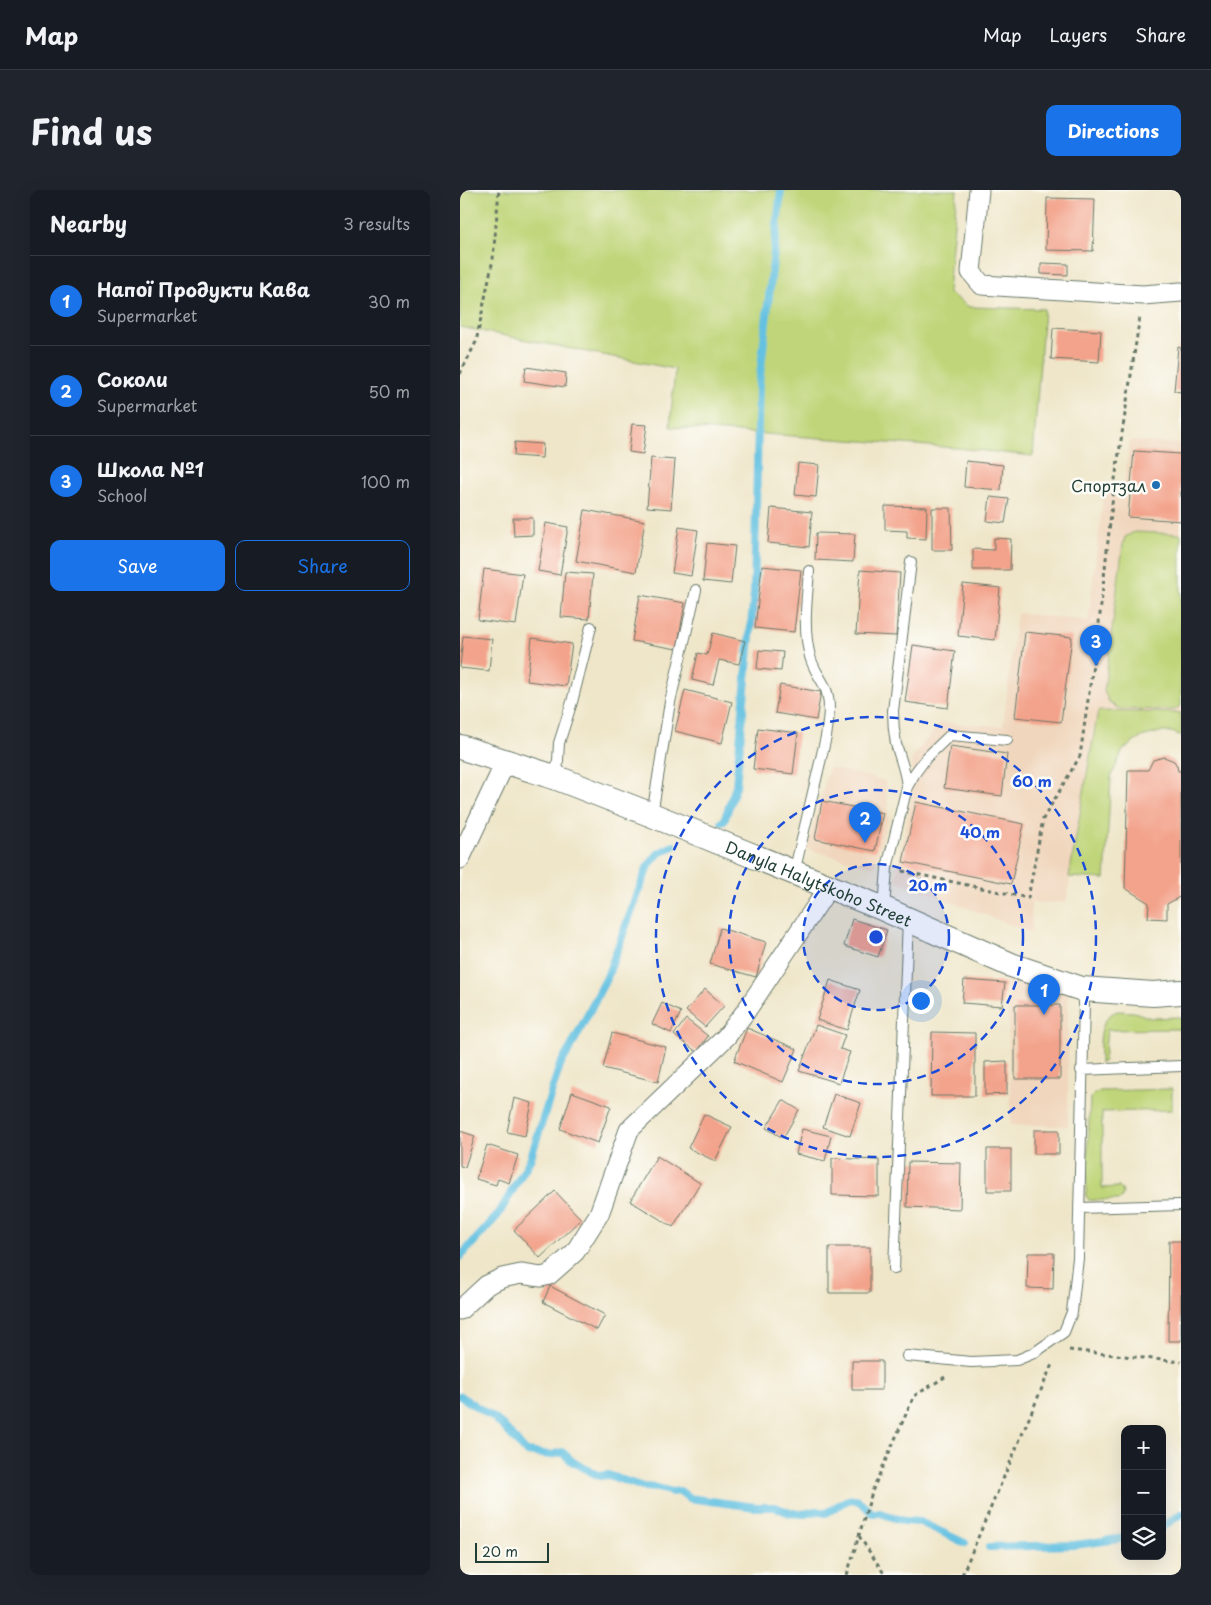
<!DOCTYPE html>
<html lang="en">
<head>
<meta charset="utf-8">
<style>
	body { margin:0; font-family:"Playpen Sans",sans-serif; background:#20242c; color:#f1f3f6 }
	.controls { position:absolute; right:15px; bottom:15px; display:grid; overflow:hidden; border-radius:10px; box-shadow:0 5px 20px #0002 }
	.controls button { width:45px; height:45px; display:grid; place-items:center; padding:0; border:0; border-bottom:1px solid #363941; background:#171b24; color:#f1f3f6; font:25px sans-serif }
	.scale { position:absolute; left:15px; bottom:12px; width:74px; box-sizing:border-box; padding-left:5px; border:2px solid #1f3d34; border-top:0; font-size:14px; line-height:18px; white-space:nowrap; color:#1f3d34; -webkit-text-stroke:4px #fdfcf7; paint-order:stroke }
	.you { position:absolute; left:460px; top:810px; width:18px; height:18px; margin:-12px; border:4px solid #fff; border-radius:50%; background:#1a73e8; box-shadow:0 0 0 8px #1a73e833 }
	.badge { display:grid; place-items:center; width:32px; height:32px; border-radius:50%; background:#1a73e8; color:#fff; font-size:16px; font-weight:700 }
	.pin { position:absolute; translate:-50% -41px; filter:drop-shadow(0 1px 2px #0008) }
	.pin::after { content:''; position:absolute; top:26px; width:18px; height:15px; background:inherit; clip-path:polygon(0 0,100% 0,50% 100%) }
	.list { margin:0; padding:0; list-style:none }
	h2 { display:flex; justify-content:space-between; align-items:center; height:65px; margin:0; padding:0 20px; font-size:21px }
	h2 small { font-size:16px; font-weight:400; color:#9ea1a6 }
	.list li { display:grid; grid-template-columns:32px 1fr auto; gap:15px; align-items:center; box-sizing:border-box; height:90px; padding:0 20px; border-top:1px solid #363941 }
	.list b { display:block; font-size:19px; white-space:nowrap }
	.list p { margin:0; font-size:16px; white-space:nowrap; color:#9ea1a6 }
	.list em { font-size:16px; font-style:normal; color:#9ea1a6 }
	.actions { display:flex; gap:10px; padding:15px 20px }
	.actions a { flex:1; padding:11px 0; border:1px solid #1a73e8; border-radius:10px; text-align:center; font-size:18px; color:#1a73e8 }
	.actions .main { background:#1a73e8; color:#fff }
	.icon { flex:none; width:28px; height:28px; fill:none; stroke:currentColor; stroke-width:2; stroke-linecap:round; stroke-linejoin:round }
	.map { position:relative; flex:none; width:721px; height:1385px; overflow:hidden; border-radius:10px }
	header { display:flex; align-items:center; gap:30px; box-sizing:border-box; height:70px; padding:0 25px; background:#171b24; border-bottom:1px solid #363941 }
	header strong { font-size:24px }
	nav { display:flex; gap:28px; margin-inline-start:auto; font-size:18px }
	.intro { display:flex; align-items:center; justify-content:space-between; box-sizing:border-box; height:120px; padding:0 30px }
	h1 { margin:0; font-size:35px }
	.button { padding:12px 22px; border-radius:10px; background:#1a73e8; color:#fff; font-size:18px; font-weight:700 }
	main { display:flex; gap:30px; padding:0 30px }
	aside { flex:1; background:#171b24; border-radius:10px; box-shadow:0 5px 20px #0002 }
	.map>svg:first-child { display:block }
	.built { fill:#f0d6bc }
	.green { fill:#c0d579; stroke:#708956 }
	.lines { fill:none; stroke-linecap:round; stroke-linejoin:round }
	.stream { stroke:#63c1e1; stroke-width:8 }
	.building { fill:#f3a38b }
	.service-casing { stroke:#687868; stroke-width:12 }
	.minor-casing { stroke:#687868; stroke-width:21 }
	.tertiary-casing { stroke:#687868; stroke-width:26 }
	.path { stroke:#687868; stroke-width:3; stroke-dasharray:4 4; stroke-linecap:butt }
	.service { stroke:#fff; stroke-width:10 }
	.minor { stroke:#fff; stroke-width:19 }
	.tertiary { stroke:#fff; stroke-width:24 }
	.ring { fill:none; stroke:#1d4ed8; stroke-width:2.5; stroke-dasharray:9 6 }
	.poi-dot { fill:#1f6fb2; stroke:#fdfcf7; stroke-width:2 }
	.labels { text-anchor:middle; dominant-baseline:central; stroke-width:5; stroke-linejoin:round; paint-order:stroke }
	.poi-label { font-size:16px; fill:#1f3d34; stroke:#fdfcf7; text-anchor:end }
	.street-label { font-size:16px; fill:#1f3d34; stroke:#fdfcf7 }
	.centre { fill:#1d4ed8; stroke:#fdfcf7; stroke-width:2.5 }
	.ring-label { font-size:15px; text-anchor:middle; font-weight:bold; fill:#1d4ed8; stroke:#fdfcf7; stroke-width:5; stroke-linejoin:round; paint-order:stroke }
</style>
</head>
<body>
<header>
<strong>Map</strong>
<nav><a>Map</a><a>Layers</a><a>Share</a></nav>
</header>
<div class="intro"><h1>Find us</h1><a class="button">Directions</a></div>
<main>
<aside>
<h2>Nearby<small>3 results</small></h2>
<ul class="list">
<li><span class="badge">1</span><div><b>Напої Продукти Кава</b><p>Supermarket</p></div><em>30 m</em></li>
<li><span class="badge">2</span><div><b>Соколи</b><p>Supermarket</p></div><em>50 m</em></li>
<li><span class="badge">3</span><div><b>Школа №1</b><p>School</p></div><em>100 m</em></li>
</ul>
<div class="actions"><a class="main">Save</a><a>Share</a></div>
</aside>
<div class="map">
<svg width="721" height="1385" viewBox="0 0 721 1385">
	<rect width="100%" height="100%" fill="#fdfcf7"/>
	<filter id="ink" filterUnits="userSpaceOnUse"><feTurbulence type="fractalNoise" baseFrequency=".02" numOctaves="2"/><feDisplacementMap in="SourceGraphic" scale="10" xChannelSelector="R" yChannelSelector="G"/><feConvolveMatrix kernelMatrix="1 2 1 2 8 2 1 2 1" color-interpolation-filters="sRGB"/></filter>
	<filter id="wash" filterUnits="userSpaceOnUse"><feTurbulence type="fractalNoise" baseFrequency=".0096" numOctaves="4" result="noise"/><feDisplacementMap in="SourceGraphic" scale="20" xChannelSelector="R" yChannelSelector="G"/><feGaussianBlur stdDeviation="1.12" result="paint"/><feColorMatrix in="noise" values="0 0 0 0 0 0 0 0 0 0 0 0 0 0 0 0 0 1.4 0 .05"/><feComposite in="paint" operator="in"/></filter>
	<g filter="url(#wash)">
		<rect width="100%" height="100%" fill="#efe6c9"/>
		<path class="built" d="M 670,251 L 721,254 L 721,523 L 638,522 L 606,712 L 571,713 L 572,743 L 435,690 L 452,606 L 452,568 L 480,533 L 543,536 L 557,423 L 628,431 L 645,293 L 664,294 Z
			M 369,577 L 425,591 L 429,626 L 414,677 L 347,659 Z
			M 547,778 L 608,798 L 608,936 L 551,935 Z"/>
		<path class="green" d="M 0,0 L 497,0 L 488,102 L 509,117 L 584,119 L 573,266 L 497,258 L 210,237 L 215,179 L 0,137 Z
			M 674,342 L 721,344 L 721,516 L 714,520 L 659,519 L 649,512 L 644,501 L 663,354 L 665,347 Z
			M 638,521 L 721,523 L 721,546 L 712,542 L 700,542 L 681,547 L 663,560 L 651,587 L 645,689 L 609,687 Z
			M 657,821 L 674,822 L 691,828 L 721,827 L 721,850 L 720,839 L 647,840 L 644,871 L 640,873 C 640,855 637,829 657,821 Z
			M 712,899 L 712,920 L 642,922 L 642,998 L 659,997 L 662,1000 L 663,1004 L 660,1010 L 629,1010 L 626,1006 L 626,1001 L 630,908 L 634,904 L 640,901 Z"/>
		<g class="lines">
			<path class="stream" d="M 262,632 L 264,631 L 276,596 L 294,403 L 299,195 L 321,0
				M 0,1067 L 38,1025 L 70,970 L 100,875 L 111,857 L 147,787 L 188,676 L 199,663 L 213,656
				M 0,1206 L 34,1228 L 45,1238 L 66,1262 L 91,1265 L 102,1262 L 113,1272 L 139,1286 L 148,1285 L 183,1297 L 198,1298 L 212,1302 L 220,1301 L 229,1308 L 295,1317 L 315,1317 L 330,1323 L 344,1324 L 356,1321 L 366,1323 C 388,1311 391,1299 412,1323 L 420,1323 L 444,1331 L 460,1332 L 505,1353
				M 702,1337 L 721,1324
				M 529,1357 L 615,1355 L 665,1348"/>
		</g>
		<g id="blocks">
			<path class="building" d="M 587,8 L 635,9 L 633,61 L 586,60 Z
				M 581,73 L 608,74 L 608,85 L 581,84 Z
				M 593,138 L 641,141 L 639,172 L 591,169 Z
				M 718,157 L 721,158 L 721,202 L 714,201 Z
				M 66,177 L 106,183 L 105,197 L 64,191 Z
				M 172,234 L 187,235 L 183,264 L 169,262 Z
				M 55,252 L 83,254 L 82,268 L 54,266 Z
				M 674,261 L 721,264 L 721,331 L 668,327 Z
				M 191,268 L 215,270 L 211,319 L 187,317 Z
				M 506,271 L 543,275 L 541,300 L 504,297 Z
				M 338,273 L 359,275 L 356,307 L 335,305 Z
				M 530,307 L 549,309 L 545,333 L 527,331 Z
				M 425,316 L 467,317 L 466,349 L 447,348 L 447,341 L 425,340 Z
				M 311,318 L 352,322 L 349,357 L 308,353 Z
				M 472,318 L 491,318 L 492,360 L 472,360 Z
				M 125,320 L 185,331 L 176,382 L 116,371 Z
				M 53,328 L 73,328 L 73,345 L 54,346 Z
				M 86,333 L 108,337 L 100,385 L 78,381 Z
				M 219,337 L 238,340 L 231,386 L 212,383 Z
				M 356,343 L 395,344 L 393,372 L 355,370 Z
				M 534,348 L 551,349 L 550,380 L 513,380 L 513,359 L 534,360 Z
				M 247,353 L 275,356 L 271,394 L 243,391 Z
				M 302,376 L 341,380 L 334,442 L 295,438 Z
				M 24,379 L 63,384 L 56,435 L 18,430 Z
				M 400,380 L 440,383 L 436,446 L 396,444 Z
				M 105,382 L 133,384 L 129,429 L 101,427 Z
				M 503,394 L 540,398 L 535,450 L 498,446 Z
				M 180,405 L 225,413 L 217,459 L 172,451 Z
				M 565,442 L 612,447 L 601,532 L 555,527 Z
				M 253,443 L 285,451 L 279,474 L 259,470 L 253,495 L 232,490 L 238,463 L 247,465 Z
				M 3,446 L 32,449 L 29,481 L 0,478 Z
				M 72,448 L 112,454 L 106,496 L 67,491 Z
				M 453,455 L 495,461 L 488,518 L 445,512 Z
				M 299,460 L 323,462 L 321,481 L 297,479 Z
				M 320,495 L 361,502 L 356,530 L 315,523 Z
				M 225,500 L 272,512 L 262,553 L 215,541 Z
				M 298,538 L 338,543 L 333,584 L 293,579 Z
				M 490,556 L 547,564 L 542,606 L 484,598 Z
				M 704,567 L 714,571 L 717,576 L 718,581 L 721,581 L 721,706 L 707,714 L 707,729 L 688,728 L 689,713 L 665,698 L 668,580 L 688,580 L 693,570 Z
				M 362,611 L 423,623 L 415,661 L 355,649 Z
				M 456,612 L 564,634 L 551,694 L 443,672 Z
				M 392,729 L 427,740 L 418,767 L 384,756 Z
				M 260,738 L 306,752 L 296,787 L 250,774 Z
				M 370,790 L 400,800 L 387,840 L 357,830 Z
				M 504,790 L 545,793 L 542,816 L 502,813 Z
				M 245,799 L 264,816 L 245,837 L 226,821 Z
				M 202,813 L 221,822 L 211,843 L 192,834 Z
				M 555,815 L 600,815 L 600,889 L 555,889 Z
				M 226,829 L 248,846 L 237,862 L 214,845 Z
				M 356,835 L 385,845 L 380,859 L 390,862 L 379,893 L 339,881 Z
				M 287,838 L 337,859 L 323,892 L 274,871 Z
				M 472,842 L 515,843 L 515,906 L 471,906 Z
				M 152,843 L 206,857 L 198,892 L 143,878 Z
				M 547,871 L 547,904 L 525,905 L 525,872 Z
				M 112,902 L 151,916 L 138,953 L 100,939 Z
				M 374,904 L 401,913 L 390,946 L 363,937 Z
				M 54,908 L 72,913 L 65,946 L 47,942 Z
				M 323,910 L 339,920 L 323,948 L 306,938 Z
				M 244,924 L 272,937 L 255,971 L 228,958 Z
				M 342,939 L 371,946 L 365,971 L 336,964 Z
				M 574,940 L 599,940 L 599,964 L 574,964 Z
				M 0,941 L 15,946 L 5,977 L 0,976 Z
				M 27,955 L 58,965 L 49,993 L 38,989 L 36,995 L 16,989 Z
				M 527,959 L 551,959 L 551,1001 L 527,1001 Z
				M 197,966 L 240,993 L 213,1037 L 170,1011 Z
				M 372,968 L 419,970 L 419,1006 L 372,1005 Z
				M 448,972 L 501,973 L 500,1019 L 447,1017 Z
				M 95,1001 L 121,1029 L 80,1068 L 54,1040 Z
				M 709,1051 L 721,1051 L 721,1151 L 708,1151 Z
				M 369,1057 L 410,1057 L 410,1103 L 369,1103 Z
				M 568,1063 L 594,1063 L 593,1099 L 567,1098 Z
				M 90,1096 L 145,1125 L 137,1140 L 83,1112 Z
				M 392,1171 L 422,1171 L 422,1200 L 392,1200 Z"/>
		</g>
	</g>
	<g filter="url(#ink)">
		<use href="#blocks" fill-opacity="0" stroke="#687868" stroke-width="1"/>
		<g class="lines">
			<defs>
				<path id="service" d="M 97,588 L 99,553 L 112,512 L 131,437
					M 447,597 C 446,582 440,568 436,554 C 434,543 433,532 433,521 L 451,372
					M 192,625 L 210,512 L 236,400
					M 334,683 L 366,547 C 368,531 372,513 365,497 C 359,485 351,476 349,462 C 343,436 347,408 349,381
					M 424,718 L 427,678 L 447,597 L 455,583 L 466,568 L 490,545 L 547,550
					M 621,880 L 721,876
					M 619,1018 L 721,1015
					M 434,1079 L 448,730
					M 447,1166 L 511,1172 L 557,1170 L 574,1163 L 604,1142 L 612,1122 L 618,1068 L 624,812 L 622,799"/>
				<path id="minor" d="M 519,0 L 511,82 L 522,95 L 683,105 L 721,102
					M 0,669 L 46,571
					M 0,1120 L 27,1095 L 42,1088 L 61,1084 L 81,1087 L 89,1085 L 115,1062 L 139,1024 L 169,940 L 266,847 L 286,821 L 369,697"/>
				<g id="tertiary">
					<path id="s1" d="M 0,557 L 97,588 L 192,625 L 424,719 L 551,775 L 622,799 L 693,804 L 721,802"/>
				</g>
			</defs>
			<use href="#service" class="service-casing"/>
			<use href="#minor" class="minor-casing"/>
			<use href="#tertiary" class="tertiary-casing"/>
			<path class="path" d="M 0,184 L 16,152 L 33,69 L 39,0
				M 442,681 L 568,708 L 583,629 L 620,566 L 639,433 L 654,296 L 680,126
				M 609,1160 L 721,1172
				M 399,1346 L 425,1385
				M 387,1385 L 413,1299 L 454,1206 L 485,1187
				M 502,1385 L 593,1172"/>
			<use href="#service" class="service"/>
			<use href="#minor" class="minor"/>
			<use href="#tertiary" class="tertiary"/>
		</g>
	</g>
	<circle cx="416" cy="747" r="73" fill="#1d4ed8" fill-opacity=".12"/>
	<g class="ring">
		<circle cx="416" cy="747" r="73"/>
		<circle cx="416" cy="747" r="147"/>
		<circle cx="416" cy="747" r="220"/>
	</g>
	<circle class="poi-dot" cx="696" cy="295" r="5"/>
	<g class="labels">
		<g class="poi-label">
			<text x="686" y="295">Спортзал</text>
		</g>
		<g class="street-label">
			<text stroke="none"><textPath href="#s1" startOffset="384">Danyla Halytskoho Street</textPath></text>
		</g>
	</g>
	<circle cx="416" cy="747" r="8" class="centre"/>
	<g class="ring-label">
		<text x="572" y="597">60 m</text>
		<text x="520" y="648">40 m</text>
		<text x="468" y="701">20 m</text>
	</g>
</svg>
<div class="controls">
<button>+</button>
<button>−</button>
<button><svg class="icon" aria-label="layers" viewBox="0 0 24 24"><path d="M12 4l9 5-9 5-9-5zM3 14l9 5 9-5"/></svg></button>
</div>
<div class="scale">20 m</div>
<div class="you"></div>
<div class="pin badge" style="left:584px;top:825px">1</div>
<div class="pin badge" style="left:405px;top:653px">2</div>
<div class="pin badge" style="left:636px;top:476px">3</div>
</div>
</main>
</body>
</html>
